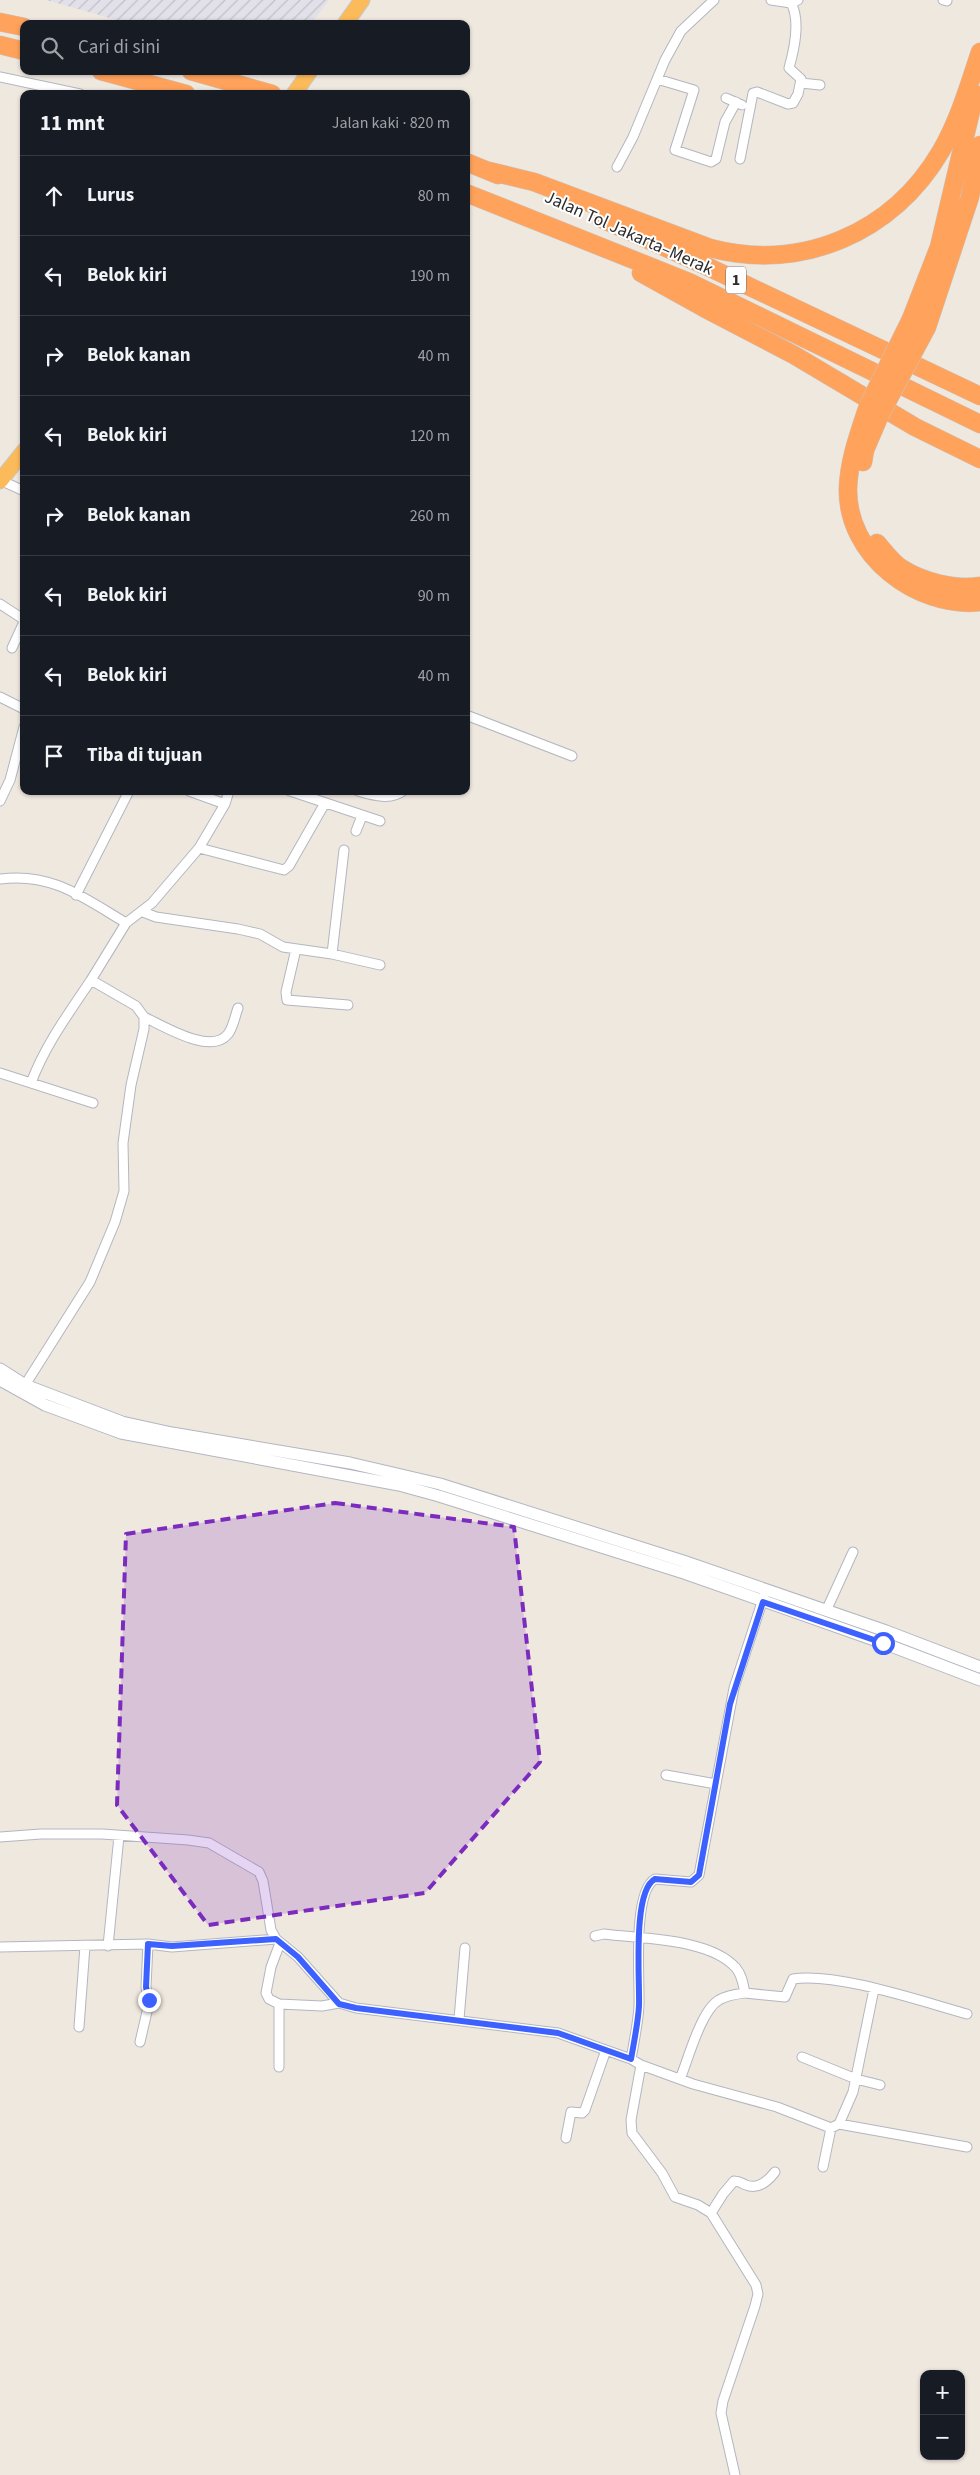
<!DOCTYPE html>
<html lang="id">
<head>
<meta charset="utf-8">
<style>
	body { margin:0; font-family:"Source Sans 3",sans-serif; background:#20242c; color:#f1f3f6 }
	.controls { position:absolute; right:15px; bottom:15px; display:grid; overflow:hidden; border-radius:10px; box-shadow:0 1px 4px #0004 }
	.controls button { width:45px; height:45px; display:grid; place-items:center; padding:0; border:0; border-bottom:1px solid #363941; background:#171b24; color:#f1f3f6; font:25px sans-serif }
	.stop { position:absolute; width:15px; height:15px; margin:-11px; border:4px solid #3d61ff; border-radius:50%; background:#fff }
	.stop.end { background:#3d61ff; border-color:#fff; box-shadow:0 1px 5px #0008 }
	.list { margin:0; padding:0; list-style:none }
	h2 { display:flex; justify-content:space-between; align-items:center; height:65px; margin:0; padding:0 20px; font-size:21px }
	h2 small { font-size:16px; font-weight:400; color:#9ea1a6 }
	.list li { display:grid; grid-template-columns:32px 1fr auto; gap:15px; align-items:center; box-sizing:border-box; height:80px; padding:0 20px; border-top:1px solid #363941 }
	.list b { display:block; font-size:19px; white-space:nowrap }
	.list em { font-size:16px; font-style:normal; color:#9ea1a6 }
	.icon { flex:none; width:28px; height:28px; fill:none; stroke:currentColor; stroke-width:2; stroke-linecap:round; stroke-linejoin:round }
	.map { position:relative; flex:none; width:980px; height:2475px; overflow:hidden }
	.search { position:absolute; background:#171b24; box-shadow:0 1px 4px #0004; left:20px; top:20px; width:450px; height:55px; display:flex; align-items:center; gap:12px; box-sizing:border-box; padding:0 18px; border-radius:10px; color:#9ea1a6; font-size:19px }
	.panel { position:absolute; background:#171b24; box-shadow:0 1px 4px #0004; left:20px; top:90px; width:450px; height:705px; border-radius:10px }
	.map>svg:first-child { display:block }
	.industrial { fill:url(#industrial-furrows) }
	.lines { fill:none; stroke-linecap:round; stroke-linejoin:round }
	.minor-casing { stroke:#b3b6c1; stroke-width:11 }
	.tertiary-casing { stroke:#b3b6c1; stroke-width:13 }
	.trunk-casing { stroke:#c8c8c8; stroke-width:17 }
	.motorway-casing { stroke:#c8c8c8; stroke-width:19 }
	.minor { stroke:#fff; stroke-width:9 }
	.tertiary { stroke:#fff; stroke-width:11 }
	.trunk { stroke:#fcbb5a; stroke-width:15 }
	.motorway { stroke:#ffa25b; stroke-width:18 }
	.motorway-bridge-casing { stroke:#c8c8c8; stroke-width:19; stroke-linecap:butt }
	.motorway-bridge { stroke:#ffa25b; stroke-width:18 }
	.route { stroke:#3d61ff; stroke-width:6 }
	.marked { fill:#7b2cbf; fill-opacity:0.2; stroke:#7b2cbf; stroke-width:4; stroke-dasharray:10 6; stroke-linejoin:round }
	.labels { text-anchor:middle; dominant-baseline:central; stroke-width:4; stroke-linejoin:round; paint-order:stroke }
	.shield { fill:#fff; stroke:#6c6c6c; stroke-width:1 }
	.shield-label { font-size:16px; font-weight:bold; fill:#2d2d2d }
	.street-label { font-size:18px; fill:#2d2d2d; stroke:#fff }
</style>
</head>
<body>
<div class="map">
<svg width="980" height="2475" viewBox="0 0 980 2475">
	<defs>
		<pattern id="industrial-furrows" width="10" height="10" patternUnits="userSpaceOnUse" patternTransform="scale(1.25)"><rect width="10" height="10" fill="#e2e0e8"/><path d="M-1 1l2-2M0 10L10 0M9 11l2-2" fill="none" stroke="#c2c0c7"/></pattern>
	</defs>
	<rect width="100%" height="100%" fill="#efe8df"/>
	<path class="industrial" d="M 46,0 L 329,0 L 311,24 L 131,24 Z"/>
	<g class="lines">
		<defs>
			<path id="minor" d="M 771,0 L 791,3 L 798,0
				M 943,0 L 947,1
				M 0,77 L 80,94
				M 657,79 L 694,90 L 675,150 L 711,162 L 716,159 L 725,122 L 736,102
				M 801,83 L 820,85
				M 726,98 L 742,105
				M 740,159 L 753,93 L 757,92 L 788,104 L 793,103 L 798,94 L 801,79 L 789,68 C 794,50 801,21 791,3
				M 617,167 L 633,137 L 665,60 L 681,31 L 714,0
				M 0,480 L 24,491
				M 0,604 L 23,619 L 23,624 L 12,648
				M 0,697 L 24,709
				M 466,715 L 572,756
				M 189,791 L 225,804
				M 290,791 L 380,821
				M 358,791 C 372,795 390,801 403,791
				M 0,801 L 10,780 L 24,727
				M 356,831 L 362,816
				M 199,848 L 284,870 L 289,866 L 325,803
				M 0,879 C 52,872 84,898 126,923
				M 76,895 L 129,791
				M 143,912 L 156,917 L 238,929 L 260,934 L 283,947 L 332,954 L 380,965
				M 296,949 L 286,992 L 287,1000 L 348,1005
				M 332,954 L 344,850
				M 144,1017 C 162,1025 211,1056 228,1034 C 233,1028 235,1016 238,1008
				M 0,1073 L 93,1103
				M 31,1083 C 45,1045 69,1013 91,980
				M 25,1385 L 90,1282 L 115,1222 L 124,1191 L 123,1143 L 131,1085 L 144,1029 L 144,1017 L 136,1006 L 91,980 L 126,923 L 152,903 L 199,848 L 225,804 L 229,791
				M 826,1611 L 853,1552
				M 666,1775 L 716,1784
				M 0,1837 L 41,1834 L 102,1834 L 188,1840 L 209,1843 L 259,1872 L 263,1881 L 271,1930 L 276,1939 L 298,1957 L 339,2003 L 356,2008 L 558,2033 L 631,2059 L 641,2065
				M 595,1936 L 604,1934 C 641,1939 710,1938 736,1968 C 742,1975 743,1984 745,1993 L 785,1997 L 793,1979 C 836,1972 923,2002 967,2014
				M 108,1946 L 119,1836
				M 0,1947 L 148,1944 L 172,1947 L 276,1939
				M 279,2004 L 269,1999 L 266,1993 L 271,1967 L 280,1943
				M 459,2019 L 465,1948
				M 79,2027 L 85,1946
				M 140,2042 L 149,2003 L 146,1987 L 148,1944
				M 802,2057 L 856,2079 L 880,2085
				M 631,2059 C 634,2042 638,2023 639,2006 C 640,1981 632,1892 655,1879 L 691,1882 L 699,1875 L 734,1688 L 764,1596
				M 279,2067 L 279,2004 L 322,2006 L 339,2003
				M 680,2079 C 688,2060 701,2010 719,2000 C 727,1995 737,1994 745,1993
				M 839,2124 L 967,2147
				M 566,2138 L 571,2112 L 582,2113 L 585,2110 L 606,2050
				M 823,2167 L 831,2128
				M 711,2213 L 723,2194 L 734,2181 C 740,2181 741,2183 746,2185 C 758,2190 768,2181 775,2172
				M 735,2475 L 721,2413 L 723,2401 L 755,2306 L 758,2294 L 756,2285 L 711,2213 L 698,2205 L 675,2197 L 662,2173 L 632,2133 L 631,2120 L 641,2065 L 693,2084 L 777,2107 L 831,2128 L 839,2124 L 853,2092 L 874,1989"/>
			<path id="tertiary" d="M 0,1369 L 25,1385 L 122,1422 L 172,1433 L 350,1463 L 440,1484 L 683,1561 L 886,1631 L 980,1667
				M 0,1380 L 45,1405 L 121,1433 L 399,1485 L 439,1496 L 684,1573 L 883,1643 L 980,1680"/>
			<path id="trunk" d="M 345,24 L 362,0
				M 294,94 L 310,71
				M 0,481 L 24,451"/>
			<path id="motorway" d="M 0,22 L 24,27
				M 0,45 L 24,51
				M 101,71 L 186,94
				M 191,71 L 272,94
				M 466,162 L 498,175
				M 489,171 L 534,182 L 710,248 C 802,272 893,233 941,151 C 959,120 969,85 980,52
				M 466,193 L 689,282 L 980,424
				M 600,218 L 704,265 L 980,396
				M 641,273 L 704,308 L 794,355 L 915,427 L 980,459
				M 911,319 L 939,247 L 975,94
				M 927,327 L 970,197 L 980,145
				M 868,406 C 859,433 849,460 848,488 C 846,555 917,609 980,602
				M 863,462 L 865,450 L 880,415
				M 877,543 C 884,551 892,562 901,568 C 923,582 955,590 980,586"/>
		</defs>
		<use href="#minor" class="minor-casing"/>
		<use href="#tertiary" class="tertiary-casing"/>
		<use href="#trunk" class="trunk-casing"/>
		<use href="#motorway" class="motorway-casing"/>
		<use href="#minor" class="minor"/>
		<use href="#tertiary" class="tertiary"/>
		<use href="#trunk" class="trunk"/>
		<use href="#motorway" class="motorway"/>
		<defs>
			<path id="motorway-bridge" d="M 868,406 L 911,319
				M 880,415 L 927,327"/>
		</defs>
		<use href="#motorway-bridge" class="motorway-bridge-casing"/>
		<use href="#motorway-bridge" class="motorway-bridge"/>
	</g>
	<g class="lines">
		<path class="route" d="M 149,2000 L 146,1987 L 148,1944 L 172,1946 L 276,1939 L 298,1957 L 339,2004 L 356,2008 L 558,2033 L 631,2059 C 634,2042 638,2023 639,2006 C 640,1981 632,1891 655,1879 L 691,1882 L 699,1875 L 730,1704 L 763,1602 L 883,1643"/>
	</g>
	<path class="marked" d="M 335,1503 L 514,1527 L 540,1762 L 425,1893 L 208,1925 L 117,1805 L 126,1534 Z"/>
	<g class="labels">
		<rect class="shield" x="726" y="266.5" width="20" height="27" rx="4"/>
		<g class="shield-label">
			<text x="736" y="280">1</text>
		</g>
		<g class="street-label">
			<text transform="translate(629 233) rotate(24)">Jalan Tol Jakarta–Merak</text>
		</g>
	</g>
</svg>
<div class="controls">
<button>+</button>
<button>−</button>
</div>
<div class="stop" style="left:883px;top:1643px"></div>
<div class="stop end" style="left:149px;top:2000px"></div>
<div class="search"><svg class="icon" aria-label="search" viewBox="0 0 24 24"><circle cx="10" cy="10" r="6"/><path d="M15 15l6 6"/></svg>Cari di sini</div>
<section class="panel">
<h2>11 mnt<small>Jalan kaki · 820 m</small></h2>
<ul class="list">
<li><svg class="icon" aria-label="ahead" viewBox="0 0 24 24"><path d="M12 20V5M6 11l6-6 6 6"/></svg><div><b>Lurus</b></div><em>80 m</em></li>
<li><svg class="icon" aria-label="left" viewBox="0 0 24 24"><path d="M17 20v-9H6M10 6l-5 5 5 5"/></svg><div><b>Belok kiri</b></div><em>190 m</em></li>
<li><svg class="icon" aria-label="right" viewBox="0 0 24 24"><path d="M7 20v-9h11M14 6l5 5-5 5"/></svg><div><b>Belok kanan</b></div><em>40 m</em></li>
<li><svg class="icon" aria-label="left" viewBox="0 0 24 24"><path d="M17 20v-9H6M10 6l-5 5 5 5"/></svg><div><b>Belok kiri</b></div><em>120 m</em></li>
<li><svg class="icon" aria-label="right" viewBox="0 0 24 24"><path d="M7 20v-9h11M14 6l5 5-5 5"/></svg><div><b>Belok kanan</b></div><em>260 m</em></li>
<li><svg class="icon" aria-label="left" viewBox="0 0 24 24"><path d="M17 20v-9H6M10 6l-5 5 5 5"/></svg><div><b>Belok kiri</b></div><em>90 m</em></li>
<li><svg class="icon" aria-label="left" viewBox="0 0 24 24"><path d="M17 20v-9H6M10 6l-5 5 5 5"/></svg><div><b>Belok kiri</b></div><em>40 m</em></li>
<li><svg class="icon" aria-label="arrive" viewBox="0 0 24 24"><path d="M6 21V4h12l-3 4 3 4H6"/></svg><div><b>Tiba di tujuan</b></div></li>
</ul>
</section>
</div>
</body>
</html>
